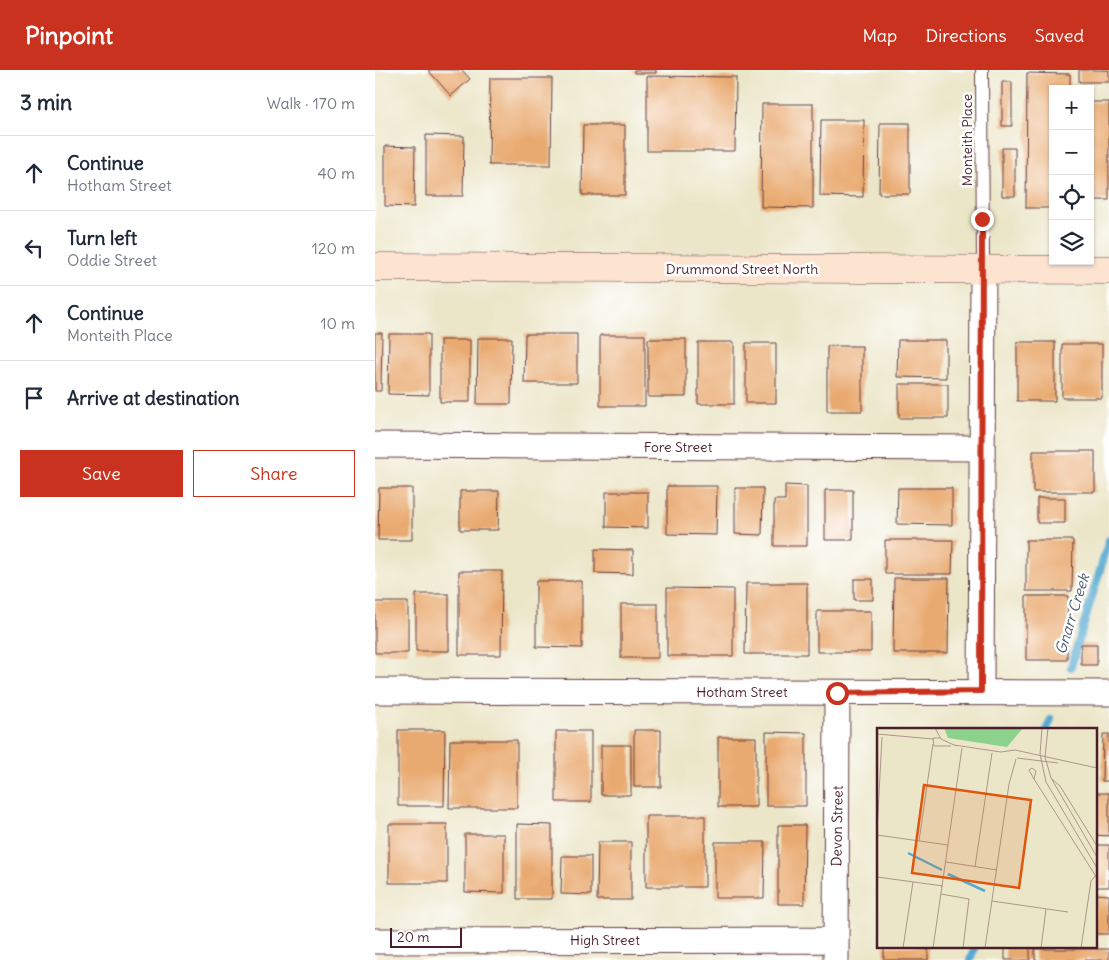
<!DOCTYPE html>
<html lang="en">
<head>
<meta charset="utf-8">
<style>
	body { margin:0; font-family:Delius,sans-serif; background:#f6f6f7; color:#1f2937 }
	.controls { position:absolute; right:15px; top:15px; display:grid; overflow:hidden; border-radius:0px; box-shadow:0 1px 4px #0004 }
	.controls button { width:45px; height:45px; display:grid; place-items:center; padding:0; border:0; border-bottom:1px solid #e0e1e3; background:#fff; color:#1f2937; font:25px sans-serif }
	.scale { position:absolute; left:15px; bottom:12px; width:72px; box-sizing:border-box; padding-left:5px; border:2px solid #4a1f2b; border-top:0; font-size:14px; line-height:18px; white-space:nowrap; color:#4a1f2b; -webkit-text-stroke:4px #fff; paint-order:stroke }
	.stop { position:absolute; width:15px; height:15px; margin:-11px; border:4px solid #c8321e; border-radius:50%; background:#fff }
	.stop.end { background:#c8321e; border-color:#fff; box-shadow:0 1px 5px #0008 }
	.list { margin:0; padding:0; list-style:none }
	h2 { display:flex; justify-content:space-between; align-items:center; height:65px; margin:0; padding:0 20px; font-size:21px }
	h2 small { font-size:16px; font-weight:400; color:#747a83 }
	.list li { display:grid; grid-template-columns:32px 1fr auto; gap:15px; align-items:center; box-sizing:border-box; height:75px; padding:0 20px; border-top:1px solid #e0e1e3 }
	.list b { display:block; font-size:19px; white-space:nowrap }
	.list p { margin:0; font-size:16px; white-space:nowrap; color:#747a83 }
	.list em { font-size:16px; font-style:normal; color:#747a83 }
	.actions { display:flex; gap:10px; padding:15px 20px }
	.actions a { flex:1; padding:11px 0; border:1px solid #c8321e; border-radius:0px; text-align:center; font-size:18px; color:#c8321e }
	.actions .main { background:#c8321e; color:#fff }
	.icon { flex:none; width:28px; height:28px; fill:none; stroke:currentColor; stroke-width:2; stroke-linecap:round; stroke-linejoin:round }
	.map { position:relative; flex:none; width:734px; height:890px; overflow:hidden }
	header { display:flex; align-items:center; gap:30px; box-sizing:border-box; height:70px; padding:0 25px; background:#c8321e; color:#fff }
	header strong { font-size:24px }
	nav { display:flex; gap:28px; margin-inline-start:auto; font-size:18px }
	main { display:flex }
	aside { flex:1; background:#fff }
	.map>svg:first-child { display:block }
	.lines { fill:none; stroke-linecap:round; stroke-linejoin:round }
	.stream { stroke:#56aad2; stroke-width:8 }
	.building { fill:#e9aa71 }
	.lane-casing { stroke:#623d43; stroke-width:14 }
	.street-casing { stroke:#623d43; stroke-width:27 }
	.secondary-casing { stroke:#623d43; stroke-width:29 }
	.lane { stroke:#fff; stroke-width:12 }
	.street { stroke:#fff; stroke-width:25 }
	.secondary { stroke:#fde4d1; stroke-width:28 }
	.route { stroke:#c8321e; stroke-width:6 }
	.labels { text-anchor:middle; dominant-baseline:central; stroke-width:5; stroke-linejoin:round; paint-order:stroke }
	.street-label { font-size:14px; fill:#4a1f2b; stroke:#fff }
	.water-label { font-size:15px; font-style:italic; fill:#4f5e76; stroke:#fff }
	.inset-river { fill:none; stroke:#56aad2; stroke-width:2.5 }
	.inset-road { fill:none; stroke:#ab968a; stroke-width:1 }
	.view { fill:#e0560e; fill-opacity:0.15; stroke:#e0560e; stroke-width:2.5 }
	.inset-edge { fill:none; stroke:#4a1f2b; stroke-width:2.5 }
</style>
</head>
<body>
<header>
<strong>Pinpoint</strong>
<nav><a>Map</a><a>Directions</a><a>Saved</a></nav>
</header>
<main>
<aside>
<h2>3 min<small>Walk · 170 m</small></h2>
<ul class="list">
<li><svg class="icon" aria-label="ahead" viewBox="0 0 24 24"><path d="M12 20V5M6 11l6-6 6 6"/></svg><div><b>Continue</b><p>Hotham Street</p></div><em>40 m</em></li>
<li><svg class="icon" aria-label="left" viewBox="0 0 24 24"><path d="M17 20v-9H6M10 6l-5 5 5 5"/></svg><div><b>Turn left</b><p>Oddie Street</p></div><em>120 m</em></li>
<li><svg class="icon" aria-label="ahead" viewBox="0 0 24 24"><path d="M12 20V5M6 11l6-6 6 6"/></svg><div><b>Continue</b><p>Monteith Place</p></div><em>10 m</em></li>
<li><svg class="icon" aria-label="arrive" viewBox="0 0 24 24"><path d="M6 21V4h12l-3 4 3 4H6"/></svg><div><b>Arrive at destination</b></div></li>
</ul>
<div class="actions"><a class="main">Save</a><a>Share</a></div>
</aside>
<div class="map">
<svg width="734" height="890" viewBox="0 0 734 890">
	<rect width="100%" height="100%" fill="#fff"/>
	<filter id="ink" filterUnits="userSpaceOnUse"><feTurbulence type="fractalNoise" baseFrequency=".02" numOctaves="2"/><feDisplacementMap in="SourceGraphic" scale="10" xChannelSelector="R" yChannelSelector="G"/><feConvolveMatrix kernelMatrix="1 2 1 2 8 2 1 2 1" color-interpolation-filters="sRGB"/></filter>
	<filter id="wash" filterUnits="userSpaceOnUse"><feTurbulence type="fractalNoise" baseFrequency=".0096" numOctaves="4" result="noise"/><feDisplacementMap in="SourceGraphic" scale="20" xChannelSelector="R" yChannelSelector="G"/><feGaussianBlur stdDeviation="1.12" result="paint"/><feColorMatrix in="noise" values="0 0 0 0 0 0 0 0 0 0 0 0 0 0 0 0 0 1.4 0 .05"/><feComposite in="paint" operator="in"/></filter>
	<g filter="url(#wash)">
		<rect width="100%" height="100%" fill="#ece6c9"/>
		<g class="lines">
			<path class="stream" d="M 696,597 L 734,470
				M 672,659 L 676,649
				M 595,890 L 600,876"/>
		</g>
		<g id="blocks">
			<path class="building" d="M 53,0 L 87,0 L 95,9 L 76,26 Z
				M 259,0 L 281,0 L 281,3 L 259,3 Z
				M 704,0 L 734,0 L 734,12 L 704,12 Z
				M 652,3 L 695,4 L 695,19 L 678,19 L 678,138 L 651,138 Z
				M 272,6 L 361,7 L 360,81 L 272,81 Z
				M 115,8 L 177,8 L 176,95 L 114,95 Z
				M 627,12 L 637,12 L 637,56 L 627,56 Z
				M 715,32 L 734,32 L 734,130 L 715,130 Z
				M 387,34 L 438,34 L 438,138 L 386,137 Z
				M 446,50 L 489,50 L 488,127 L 445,126 Z
				M 505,53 L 535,53 L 535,124 L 504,124 Z
				M 208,55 L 250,55 L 250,125 L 207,125 Z
				M 51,65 L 89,66 L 88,126 L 51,126 Z
				M 10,76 L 40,77 L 39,137 L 10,136 Z
				M 627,78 L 640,78 L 640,126 L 627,126 Z
				M 0,263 L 7,263 L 6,321 L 0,321 Z
				M 14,264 L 54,264 L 54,325 L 13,324 Z
				M 150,264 L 202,264 L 202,313 L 149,313 Z
				M 225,265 L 270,265 L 270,336 L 225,336 Z
				M 103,268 L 137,268 L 136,334 L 102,334 Z
				M 273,269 L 311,269 L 311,327 L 273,327 Z
				M 65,270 L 95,270 L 95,332 L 65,332 Z
				M 523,270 L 571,270 L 571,308 L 522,307 Z
				M 323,272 L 359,272 L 359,334 L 323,334 Z
				M 642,272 L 680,272 L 680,331 L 642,331 Z
				M 371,273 L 401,273 L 401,333 L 371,333 Z
				M 687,274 L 727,274 L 727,328 L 687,328 Z
				M 452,276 L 487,276 L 487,341 L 452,341 Z
				M 524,314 L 573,314 L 573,348 L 524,348 Z
				M 658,381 L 720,381 L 720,422 L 658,422 Z
				M 410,415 L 432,416 L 432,476 L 399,476 L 399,430 L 410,430 Z
				M 292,416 L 342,416 L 341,465 L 292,464 Z
				M 4,418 L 37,418 L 37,470 L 3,470 Z
				M 360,418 L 388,418 L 387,465 L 360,464 Z
				M 523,418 L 577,418 L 577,455 L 522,454 Z
				M 450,420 L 478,420 L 478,470 L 450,470 Z
				M 85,421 L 124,421 L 123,460 L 85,460 Z
				M 231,422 L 273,422 L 273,458 L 231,457 Z
				M 662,428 L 690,428 L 690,453 L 662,453 Z
				M 510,470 L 578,470 L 577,504 L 510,504 Z
				M 651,470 L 698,470 L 697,521 L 651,521 Z
				M 220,479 L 258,480 L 258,504 L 220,503 Z
				M 84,501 L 127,501 L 126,585 L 84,585 Z
				M 519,508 L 574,508 L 573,583 L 518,583 Z
				M 479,509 L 498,509 L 498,530 L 479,530 Z
				M 161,511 L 207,511 L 207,578 L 161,577 Z
				M 371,513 L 432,513 L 432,584 L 370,584 Z
				M 292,518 L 358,519 L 358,586 L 292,586 Z
				M 41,524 L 74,524 L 74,581 L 41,581 Z
				M 651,526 L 693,526 L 692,590 L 651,590 Z
				M 0,532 L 33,532 L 33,583 L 0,583 Z
				M 246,534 L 283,534 L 283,588 L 246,588 Z
				M 442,541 L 496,541 L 496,582 L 442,582 Z
				M 706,574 L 722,574 L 722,595 L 706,595 Z
				M 23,660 L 70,660 L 69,736 L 23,736 Z
				M 259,660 L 286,660 L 286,717 L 259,717 Z
				M 181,661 L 216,661 L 216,732 L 181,732 Z
				M 391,662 L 431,663 L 431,736 L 391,736 Z
				M 728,664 L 734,664 L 734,711 L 727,711 Z
				M 343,667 L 381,667 L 381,737 L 343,737 Z
				M 75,670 L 142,670 L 142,738 L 74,738 Z
				M 226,675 L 256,675 L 256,725 L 226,725 Z
				M 720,723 L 734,723 L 734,766 L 720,765 Z
				M 271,746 L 330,746 L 330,817 L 271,817 Z
				M 14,754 L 72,754 L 72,813 L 14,813 Z
				M 142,754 L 177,755 L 177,829 L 142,829 Z
				M 403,755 L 430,755 L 429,834 L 403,834 Z
				M 90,764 L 129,764 L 129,823 L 90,822 Z
				M 223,772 L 256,772 L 256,830 L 222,830 Z
				M 340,772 L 390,772 L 389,828 L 340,828 Z
				M 720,775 L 734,775 L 734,817 L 720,817 Z
				M 187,786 L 216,786 L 216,825 L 186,824 Z
				M 720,824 L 734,825 L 734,864 L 720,864 Z
				M 509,876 L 553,876 L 553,890 L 509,890 Z
				M 630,877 L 655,877 L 655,890 L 630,890 Z
				M 660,879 L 734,879 L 734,890 L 660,890 Z"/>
		</g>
	</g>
	<g filter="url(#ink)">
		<use href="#blocks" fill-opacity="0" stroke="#623d43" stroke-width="1"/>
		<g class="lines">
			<defs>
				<path id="lane" d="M 607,0 L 608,200"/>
				<path id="street" d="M 0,375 L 606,378
					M 0,621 L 734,623
					M 606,621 L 608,200
					M 0,871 L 461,870
					M 461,890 L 462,623"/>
				<path id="secondary" d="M 0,197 L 734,200"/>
			</defs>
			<use href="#lane" class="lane-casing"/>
			<use href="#street" class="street-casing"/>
			<use href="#secondary" class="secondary-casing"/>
			<use href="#lane" class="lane"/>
			<use href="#street" class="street"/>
			<use href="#secondary" class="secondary"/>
		</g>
	</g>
	<g class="lines" filter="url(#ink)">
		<path class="route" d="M 462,623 L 606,621 L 607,149"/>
	</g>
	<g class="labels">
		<g class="street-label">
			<text transform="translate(592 70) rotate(-90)">Monteith Place</text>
			<text x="367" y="199">Drummond Street North</text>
			<text x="303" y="377">Fore Street</text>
			<text x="367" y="622">Hotham Street</text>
			<text transform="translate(462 756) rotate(-89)">Devon Street</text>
			<text x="230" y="870">High Street</text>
		</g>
		<g class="water-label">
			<text transform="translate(697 544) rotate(-73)">Gnarr Creek</text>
		</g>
	</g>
	<g transform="translate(502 658)">
		<rect width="220" height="220" fill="#ece6c9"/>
		<path d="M 67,0 L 146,0 L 130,19 L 71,10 Z" fill="#8cd28d"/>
		<path class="inset-river" d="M 31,125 L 65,142M 71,146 L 108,163"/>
		<path class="inset-road" d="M 58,0 L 64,11 L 77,17 L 124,24 L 138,22 L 220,40M 165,0 L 163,26 L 169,54 L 220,140M 171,0 L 168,29 L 174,50 L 220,129M 0,6 L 56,11M 63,10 L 56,10 L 57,18 L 74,18M 140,30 L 181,35M 157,51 L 159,43 L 155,40 L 152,42 L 157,51 L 220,150M 175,51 L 183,58 L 220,118M 0,104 L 5,9M 0,107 L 71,117M 42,113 L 56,16M 69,134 L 120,142M 98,139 L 115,25M 0,149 L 66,158M 64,166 L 92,171 L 86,220M 115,173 L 191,184M 26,220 L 36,154M 56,220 L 85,20M 108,220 L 132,56 L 139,31M 164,220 L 169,181M 204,220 L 214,153 L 219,147"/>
		<path class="view" d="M 47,57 L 154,72 L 142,160 L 35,145 Z"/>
		<rect width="220" height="220" class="inset-edge"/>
	</g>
</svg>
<div class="controls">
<button>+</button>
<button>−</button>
<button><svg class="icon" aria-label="locate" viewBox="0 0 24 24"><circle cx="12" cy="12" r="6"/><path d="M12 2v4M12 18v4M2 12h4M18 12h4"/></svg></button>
<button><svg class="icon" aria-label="layers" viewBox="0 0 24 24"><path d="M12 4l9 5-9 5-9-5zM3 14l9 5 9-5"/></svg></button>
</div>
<div class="scale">20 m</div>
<div class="stop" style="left:462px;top:623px"></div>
<div class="stop end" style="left:607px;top:149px"></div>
</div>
</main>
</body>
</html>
